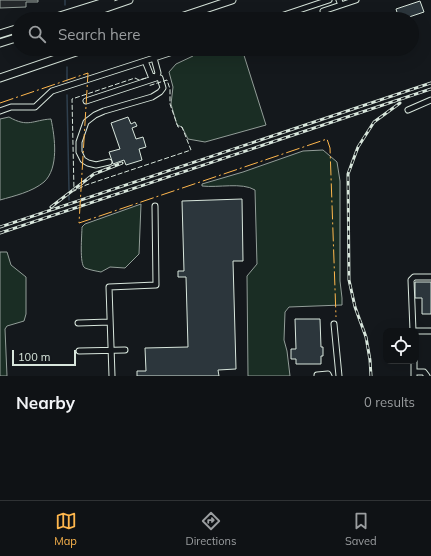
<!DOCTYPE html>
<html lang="en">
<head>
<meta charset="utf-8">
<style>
	body { margin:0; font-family:Mulish,sans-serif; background:#1d2022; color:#f1f3f6 }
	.controls { position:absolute; right:12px; bottom:12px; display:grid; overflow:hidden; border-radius:8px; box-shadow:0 4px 16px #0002 }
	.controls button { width:36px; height:36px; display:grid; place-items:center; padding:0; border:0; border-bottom:1px solid #2f3234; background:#0f1215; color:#f1f3f6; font:20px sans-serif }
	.scale { position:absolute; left:12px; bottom:10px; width:64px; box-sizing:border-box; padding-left:4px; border:2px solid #d8e6dc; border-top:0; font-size:11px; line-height:14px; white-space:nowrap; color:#d8e6dc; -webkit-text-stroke:3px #14181c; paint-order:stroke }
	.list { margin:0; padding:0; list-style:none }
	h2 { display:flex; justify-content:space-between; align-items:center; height:52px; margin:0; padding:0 16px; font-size:17px }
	h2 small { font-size:13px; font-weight:400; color:#9b9ea0 }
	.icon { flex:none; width:22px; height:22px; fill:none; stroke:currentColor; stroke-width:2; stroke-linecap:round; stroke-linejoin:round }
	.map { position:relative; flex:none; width:431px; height:376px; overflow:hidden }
	.search { position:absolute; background:#0f1215; box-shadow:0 4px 16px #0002; left:12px; right:12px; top:12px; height:44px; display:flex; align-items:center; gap:10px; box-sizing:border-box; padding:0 14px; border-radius:22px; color:#9b9ea0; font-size:15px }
	.sheet { height:124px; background:#0f1215 }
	nav { display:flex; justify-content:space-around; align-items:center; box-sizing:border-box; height:56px; border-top:1px solid #2f3234; background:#0f1215; font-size:11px; color:#9b9ea0 }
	nav a { display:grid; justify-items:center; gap:2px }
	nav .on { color:#ffb74d }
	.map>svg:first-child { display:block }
	.green { fill:#1a2d24; stroke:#939e99 }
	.parking { fill:#24282b; stroke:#939e99 }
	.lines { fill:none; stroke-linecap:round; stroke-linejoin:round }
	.stream { stroke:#2f3f4d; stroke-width:1.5 }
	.building { fill:#2c363c; stroke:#d8e6dc }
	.minor-casing { stroke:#d8e6dc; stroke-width:7 }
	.highway-casing { stroke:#d8e6dc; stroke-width:9 }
	.minor { stroke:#14181c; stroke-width:5 }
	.highway { stroke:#14181c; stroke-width:7 }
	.rail-casing { stroke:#d8e6dc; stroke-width:3 }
	.rail { stroke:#14181c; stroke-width:1.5; stroke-dasharray:4.5; stroke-linecap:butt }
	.fence { stroke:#d8e6dc; stroke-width:1; stroke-dasharray:5 2; stroke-linecap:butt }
	.power { stroke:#ffb74d; stroke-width:1; stroke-dasharray:14 3 2 3; stroke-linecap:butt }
</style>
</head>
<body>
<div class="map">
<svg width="431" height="376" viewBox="0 0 431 376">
	<rect width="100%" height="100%" fill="#14181c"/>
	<path class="green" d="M 196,49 L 242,49 L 266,125 L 205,142 L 188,139 L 182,127 L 177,125 L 171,104 L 173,87 L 169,72 L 176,64 L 193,56 L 196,53 Z
		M 9,117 C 28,128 33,120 51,119 C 55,138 59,168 44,182 C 32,192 14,196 0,200 L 0,119 Z
		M 323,150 L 337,162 L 340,181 L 340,281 L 342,298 L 342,305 L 289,307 L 285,312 L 284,340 L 287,351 L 290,376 L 248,376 L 247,276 L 257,264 L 255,190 C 242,182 218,188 202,186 L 202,184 L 243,172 L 303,151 Z
		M 141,204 L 139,254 L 125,268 L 110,267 L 101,272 C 96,271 90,270 85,268 C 79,265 82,234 82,227 L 85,224 Z
		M 0,252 L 7,252 L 11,265 L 26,277 L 26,314 L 24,321 L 7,326 L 5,329 L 7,376 L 0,376 Z"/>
	<path class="parking" d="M 0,0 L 38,0 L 38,2 L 26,2 L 26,7 L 0,8 Z"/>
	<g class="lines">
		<path class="stream" d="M 65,0 L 65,5
			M 67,67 L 67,81
			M 67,95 L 69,190
			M 69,196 L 69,200"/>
	</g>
	<path class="building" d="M 420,1 L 424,12 L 403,19 L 399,19 L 396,9 Z
		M 128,117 L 131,124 L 135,122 L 137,126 L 132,128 L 136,139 L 143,137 L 146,147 L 139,149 L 142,160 L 126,165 L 124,160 L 113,164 L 109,152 L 120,149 L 111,123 Z
		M 242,199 L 243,261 L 233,261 L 236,369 L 218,370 L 219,376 L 137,376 L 137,371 L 146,371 L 145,348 L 188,347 L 186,277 L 178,277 L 178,271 L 184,271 L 182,201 Z
		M 415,282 L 431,282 L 431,314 L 422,314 L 422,298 L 415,298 Z
		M 295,319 L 320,319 L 321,347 L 323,347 L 323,356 L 321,356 L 321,364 L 296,364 L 296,359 L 291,359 L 291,349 L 296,349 Z"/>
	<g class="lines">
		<defs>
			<path id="minor" d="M 339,0 L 341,5 L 356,0
				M 272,19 L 329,0
				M 325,19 L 323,11 L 341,5
				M 154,58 L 158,73 L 156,78
				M 86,101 L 156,78
				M 408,110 L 431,100
				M 0,111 L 11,107 L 35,107 L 52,91 L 182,49
				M 109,162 L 96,165 L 88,163 L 83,160 L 79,152 L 79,142 L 86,122 L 95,115 L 104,111 L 152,97 L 160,92 L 163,88 L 160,78 L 151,76 L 145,61
				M 78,323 L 110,322
				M 334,324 L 339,376
				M 413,331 L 411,280 L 414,277 L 431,277
				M 416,331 L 431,331
				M 79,351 L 125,350
				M 414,361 L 414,376
				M 414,372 L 424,372 L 427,376
				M 112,376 L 109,287 L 156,285 L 155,206
				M 317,376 L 317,375 L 328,374 L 329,376"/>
			<path id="highway" d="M 50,19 L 111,0
				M 74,19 L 129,0
				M 175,19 L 232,0
				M 0,34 L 19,28
				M 0,43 L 19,37
				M 0,78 L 85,49"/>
		</defs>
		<use href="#minor" class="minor-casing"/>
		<use href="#highway" class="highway-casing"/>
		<use href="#minor" class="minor"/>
		<use href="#highway" class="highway"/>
		<defs>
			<path id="rail" d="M 51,207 L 94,174 L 122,163
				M 0,227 L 431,83
				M 0,233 L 431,89
				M 371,376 L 370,360 L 366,337 L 355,307 L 349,280 L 348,174 L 358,147 L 374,122 L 400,103"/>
		</defs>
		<use href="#rail" class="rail-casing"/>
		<use href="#rail" class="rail"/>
		<path class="fence" d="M 146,78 L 139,80 L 135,78 L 72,99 L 74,191 L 86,185 L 191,150 L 182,127 L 178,127 L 170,104 L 170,89 L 167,80 L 148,86"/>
		<path class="power" d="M 0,103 L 88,73 L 79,223 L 327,139 L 330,148 L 336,317"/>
	</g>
</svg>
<div class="controls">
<button><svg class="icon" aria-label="locate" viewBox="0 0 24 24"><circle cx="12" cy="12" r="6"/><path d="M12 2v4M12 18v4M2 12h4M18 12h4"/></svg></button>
</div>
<div class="scale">100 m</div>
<div class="search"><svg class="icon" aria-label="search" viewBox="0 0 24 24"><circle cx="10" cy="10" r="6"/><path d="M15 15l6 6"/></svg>Search here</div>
</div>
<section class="sheet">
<h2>Nearby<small>0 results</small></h2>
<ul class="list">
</ul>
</section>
<nav>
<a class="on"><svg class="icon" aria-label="map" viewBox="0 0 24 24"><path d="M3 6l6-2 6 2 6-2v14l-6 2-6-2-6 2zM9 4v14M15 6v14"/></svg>Map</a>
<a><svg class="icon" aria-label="directions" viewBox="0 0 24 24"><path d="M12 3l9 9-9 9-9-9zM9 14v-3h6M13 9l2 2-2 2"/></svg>Directions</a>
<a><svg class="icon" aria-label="saved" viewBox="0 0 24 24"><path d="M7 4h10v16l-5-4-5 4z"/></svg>Saved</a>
</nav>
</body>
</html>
